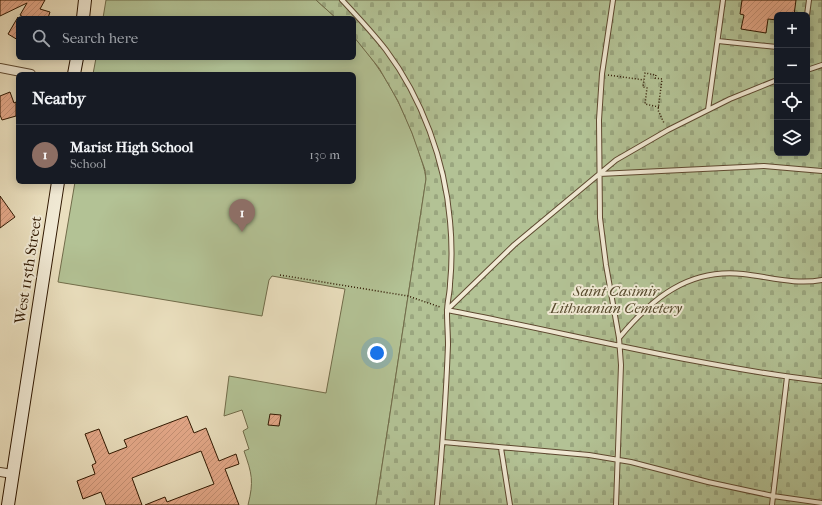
<!DOCTYPE html>
<html lang="en">
<head>
<meta charset="utf-8">
<style>
	body { margin:0; font-family:"IM FELL French Canon",serif; background:#20242c; color:#f1f3f6 }
	.controls { position:absolute; right:12px; top:12px; display:grid; overflow:hidden; border-radius:6px; box-shadow:0 2px 10px #0003 }
	.controls button { width:36px; height:36px; display:grid; place-items:center; padding:0; border:0; border-bottom:1px solid #363941; background:#171b24; color:#f1f3f6; font:20px sans-serif }
	.you { position:absolute; left:377px; top:353px; width:14px; height:14px; margin:-10px; border:3px solid #fff; border-radius:50%; background:#1a73e8; box-shadow:0 0 0 6px #1a73e833 }
	.badge { display:grid; place-items:center; width:26px; height:26px; border-radius:50%; background:#1a73e8; color:#fff; font-size:13px; font-weight:700 }
	.pin { position:absolute; translate:-50% -33px; filter:drop-shadow(0 1px 2px #0008) }
	.pin::after { content:''; position:absolute; top:21px; width:14px; height:12px; background:inherit; clip-path:polygon(0 0,100% 0,50% 100%) }
	.list { margin:0; padding:0; list-style:none }
	h2 { display:flex; justify-content:space-between; align-items:center; height:52px; margin:0; padding:0 16px; font-size:17px }
	h2 small { font-size:13px; font-weight:400; color:#9ea1a6 }
	.list li { display:grid; grid-template-columns:26px 1fr auto; gap:12px; align-items:center; box-sizing:border-box; height:60px; padding:0 16px; border-top:1px solid #363941 }
	.list b { display:block; font-size:15px; white-space:nowrap }
	.list p { margin:0; font-size:13px; white-space:nowrap; color:#9ea1a6 }
	.list em { font-size:13px; font-style:normal; color:#9ea1a6 }
	.icon { flex:none; width:22px; height:22px; fill:none; stroke:currentColor; stroke-width:2; stroke-linecap:round; stroke-linejoin:round }
	.map { position:relative; flex:none; width:822px; height:505px; overflow:hidden }
	.search { position:absolute; background:#171b24; box-shadow:0 2px 10px #0003; left:16px; top:16px; width:340px; height:44px; display:flex; align-items:center; gap:10px; box-sizing:border-box; padding:0 14px; border-radius:6px; color:#9ea1a6; font-size:15px }
	.panel { position:absolute; background:#171b24; box-shadow:0 2px 10px #0003; left:16px; top:72px; width:340px; height:112px; border-radius:6px }
	.map>svg:first-child { display:block }
	.green { fill:#b3c295; stroke:#716c4a }
	.cemetery { fill:url(#cemetery-stones); stroke:#716c4a; fill-rule:evenodd }
	.building { fill:url(#building-hatch); stroke:#2f1700 }
	.lines { fill:none; stroke-linecap:round; stroke-linejoin:round }
	.lane-casing { stroke:#5e4930; stroke-width:6 }
	.street-casing { stroke:#5e4930; stroke-width:10 }
	.secondary-casing { stroke:#2f1700; stroke-width:14 }
	.path { stroke:#2f1700; stroke-width:1.5; stroke-dasharray:1 2; stroke-linecap:butt }
	.lane { stroke:#f1ead5; stroke-width:4 }
	.street { stroke:#f1ead5; stroke-width:8 }
	.secondary { stroke:#f1ead5; stroke-width:12 }
	.labels { text-anchor:middle; dominant-baseline:central; stroke-width:4; stroke-linejoin:round; paint-order:stroke }
	.street-label { font-size:15px; fill:#2f1700; stroke:#f1ead5 }
	.park-label { font-size:15px; font-style:italic; fill:#574a2d; stroke:#f1ead5 }
</style>
</head>
<body>
<div class="map">
<svg width="822" height="505" viewBox="0 0 822 505">
	<defs>
		<pattern id="cemetery-stones" width="16" height="16" patternUnits="userSpaceOnUse"><rect width="16" height="16" fill="#b3c295"/><path d="M2 7V4a2 2 0 0 1 4 0v3zM10 15v-3a2 2 0 0 1 4 0v3z" fill="#9aa67f"/></pattern>
		<pattern id="building-hatch" width="6" height="6" patternUnits="userSpaceOnUse"><rect width="6" height="6" fill="#e5a98a"/><path d="M-1 1l2-2M0 6l6-6M5 7l2-2" fill="none" stroke="#c59175"/></pattern>
	</defs>
	<rect width="100%" height="100%" fill="#eadfbe"/>
	<filter id="stains"><feTurbulence type="fractalNoise" baseFrequency=".005" numOctaves="4"/><feColorMatrix values="0 0 0 0 .2 0 0 0 0 .09 0 0 0 0 .02 0 0 0 .5 -.17"/></filter>
	<radialGradient id="worn" r=".72"><stop offset=".6" stop-color="#630" stop-opacity="0"/><stop offset="1" stop-color="#630" stop-opacity=".3"/></radialGradient>
	<path class="green" d="M 106,0 L 316,0 L 336,18 L 103,18 Z
		M 354,37 C 383,69 404,108 418,149 C 421,159 425,169 426,179 L 376,505 L 248,505 C 254,481 252,474 244,451 L 249,449 L 243,431 L 248,428 L 242,410 L 224,416 L 229,376 L 326,393 L 345,289 L 272,276 L 269,280 L 262,316 L 58,282 L 75,182 L 354,182 L 354,74 L 93,74 L 96,58 L 354,58 Z"/>
	<path class="cemetery" d="M 316,0 L 822,0 L 822,505 L 376,505 L 426,179 L 425,170 L 412,133 L 398,101 L 379,68 L 354,37 L 354,18 L 336,18 ZM 777,15 L 807,15 L 807,153 L 777,153 Z"/>
	<path class="building" d="M 0,0 L 45,0 L 40,9 L 50,12 L 48,18 L 25,18 L 20,15 L 27,3 L 0,16 Z
		M 742,0 L 796,0 L 794,15 L 777,15 L 777,20 L 768,19 L 766,33 L 741,29 L 744,15 L 740,14 Z
		M 18,17 L 18,40 L 8,34 Z
		M 10,92 L 14,103 L 16,102 L 16,116 L 2,120 L 0,115 L 0,96 Z
		M 0,196 L 15,217 L 0,228 Z
		M 270,414 L 281,415 L 279,426 L 268,425 Z
		M 187,416 L 194,433 L 206,428 L 219,461 L 236,454 L 239,464 L 225,469 L 239,505 L 145,505 L 165,497 L 167,502 L 214,484 L 201,451 L 132,478 L 142,505 L 106,505 L 101,492 L 83,499 L 77,481 L 95,474 L 92,465 L 96,463 L 85,434 L 99,429 L 109,454 L 127,447 L 124,440 Z"/>
	<g class="lines">
		<defs>
			<path id="lane" d="M 342,0 C 357,16 372,32 386,50 C 422,98 445,161 450,221 C 452,242 452,264 450,284 C 450,293 447,302 447,312 C 447,323 448,334 448,345 C 446,398 442,452 437,505
				M 613,0 L 602,74 L 599,120 L 600,218 L 606,265 L 619,338 L 621,365 L 616,505
				M 807,15 L 809,0
				M 718,41 L 777,47
				M 807,70 L 822,65
				M 708,110 L 723,0
				M 599,174 L 744,167 L 764,166 L 822,171
				M 447,310 L 514,245 L 616,160 L 668,130 L 730,99 L 777,80
				M 447,310 C 572,334 696,366 822,381
				M 619,338 C 652,298 689,268 743,274 C 770,277 795,285 822,280
				M 443,442 L 589,455 L 631,462 L 708,482 L 773,496 L 822,503
				M 501,448 L 510,505
				M 772,505 L 787,377"/>
			<path id="street" d="M 0,68 L 31,74
				M 0,472 L 12,474"/>
			<path id="secondary" d="M 83,18 L 85,0
				M 74,74 L 77,58
				M 8,505 L 58,182"/>
		</defs>
		<use href="#lane" class="lane-casing"/>
		<use href="#street" class="street-casing"/>
		<use href="#secondary" class="secondary-casing"/>
		<path class="path" d="M 608,75 L 644,80
			M 659,107 L 645,104 L 647,88 L 643,87 L 645,73 L 656,75 L 655,78 L 662,79 L 658,110 L 664,123
			M 280,275 L 408,296 L 440,307"/>
		<use href="#lane" class="lane"/>
		<use href="#street" class="street"/>
		<use href="#secondary" class="secondary"/>
	</g>
	<g class="labels">
		<g class="street-label">
			<text transform="translate(28 270) rotate(-81)">West 115th Street</text>
		</g>
		<g class="park-label">
			<text x="616" y="291">Saint Casimir<tspan x="616" dy="17">Lithuanian Cemetery</tspan></text>
		</g>
	</g>
	<rect width="100%" height="100%" filter="url(#stains)"/>
	<rect width="100%" height="100%" fill="url(#worn)"/>
</svg>
<div class="controls">
<button>+</button>
<button>−</button>
<button><svg class="icon" aria-label="locate" viewBox="0 0 24 24"><circle cx="12" cy="12" r="6"/><path d="M12 2v4M12 18v4M2 12h4M18 12h4"/></svg></button>
<button><svg class="icon" aria-label="layers" viewBox="0 0 24 24"><path d="M12 4l9 5-9 5-9-5zM3 14l9 5 9-5"/></svg></button>
</div>
<div class="you"></div>
<div class="pin badge" style="left:242px;top:232px;background:#8d6e63">1</div>
<div class="search"><svg class="icon" aria-label="search" viewBox="0 0 24 24"><circle cx="10" cy="10" r="6"/><path d="M15 15l6 6"/></svg>Search here</div>
<section class="panel">
<h2>Nearby<small></small></h2>
<ul class="list">
<li><span class="badge" style="background:#8d6e63">1</span><div><b>Marist High School</b><p>School</p></div><em>130 m</em></li>
</ul>
</section>
</div>
</body>
</html>
